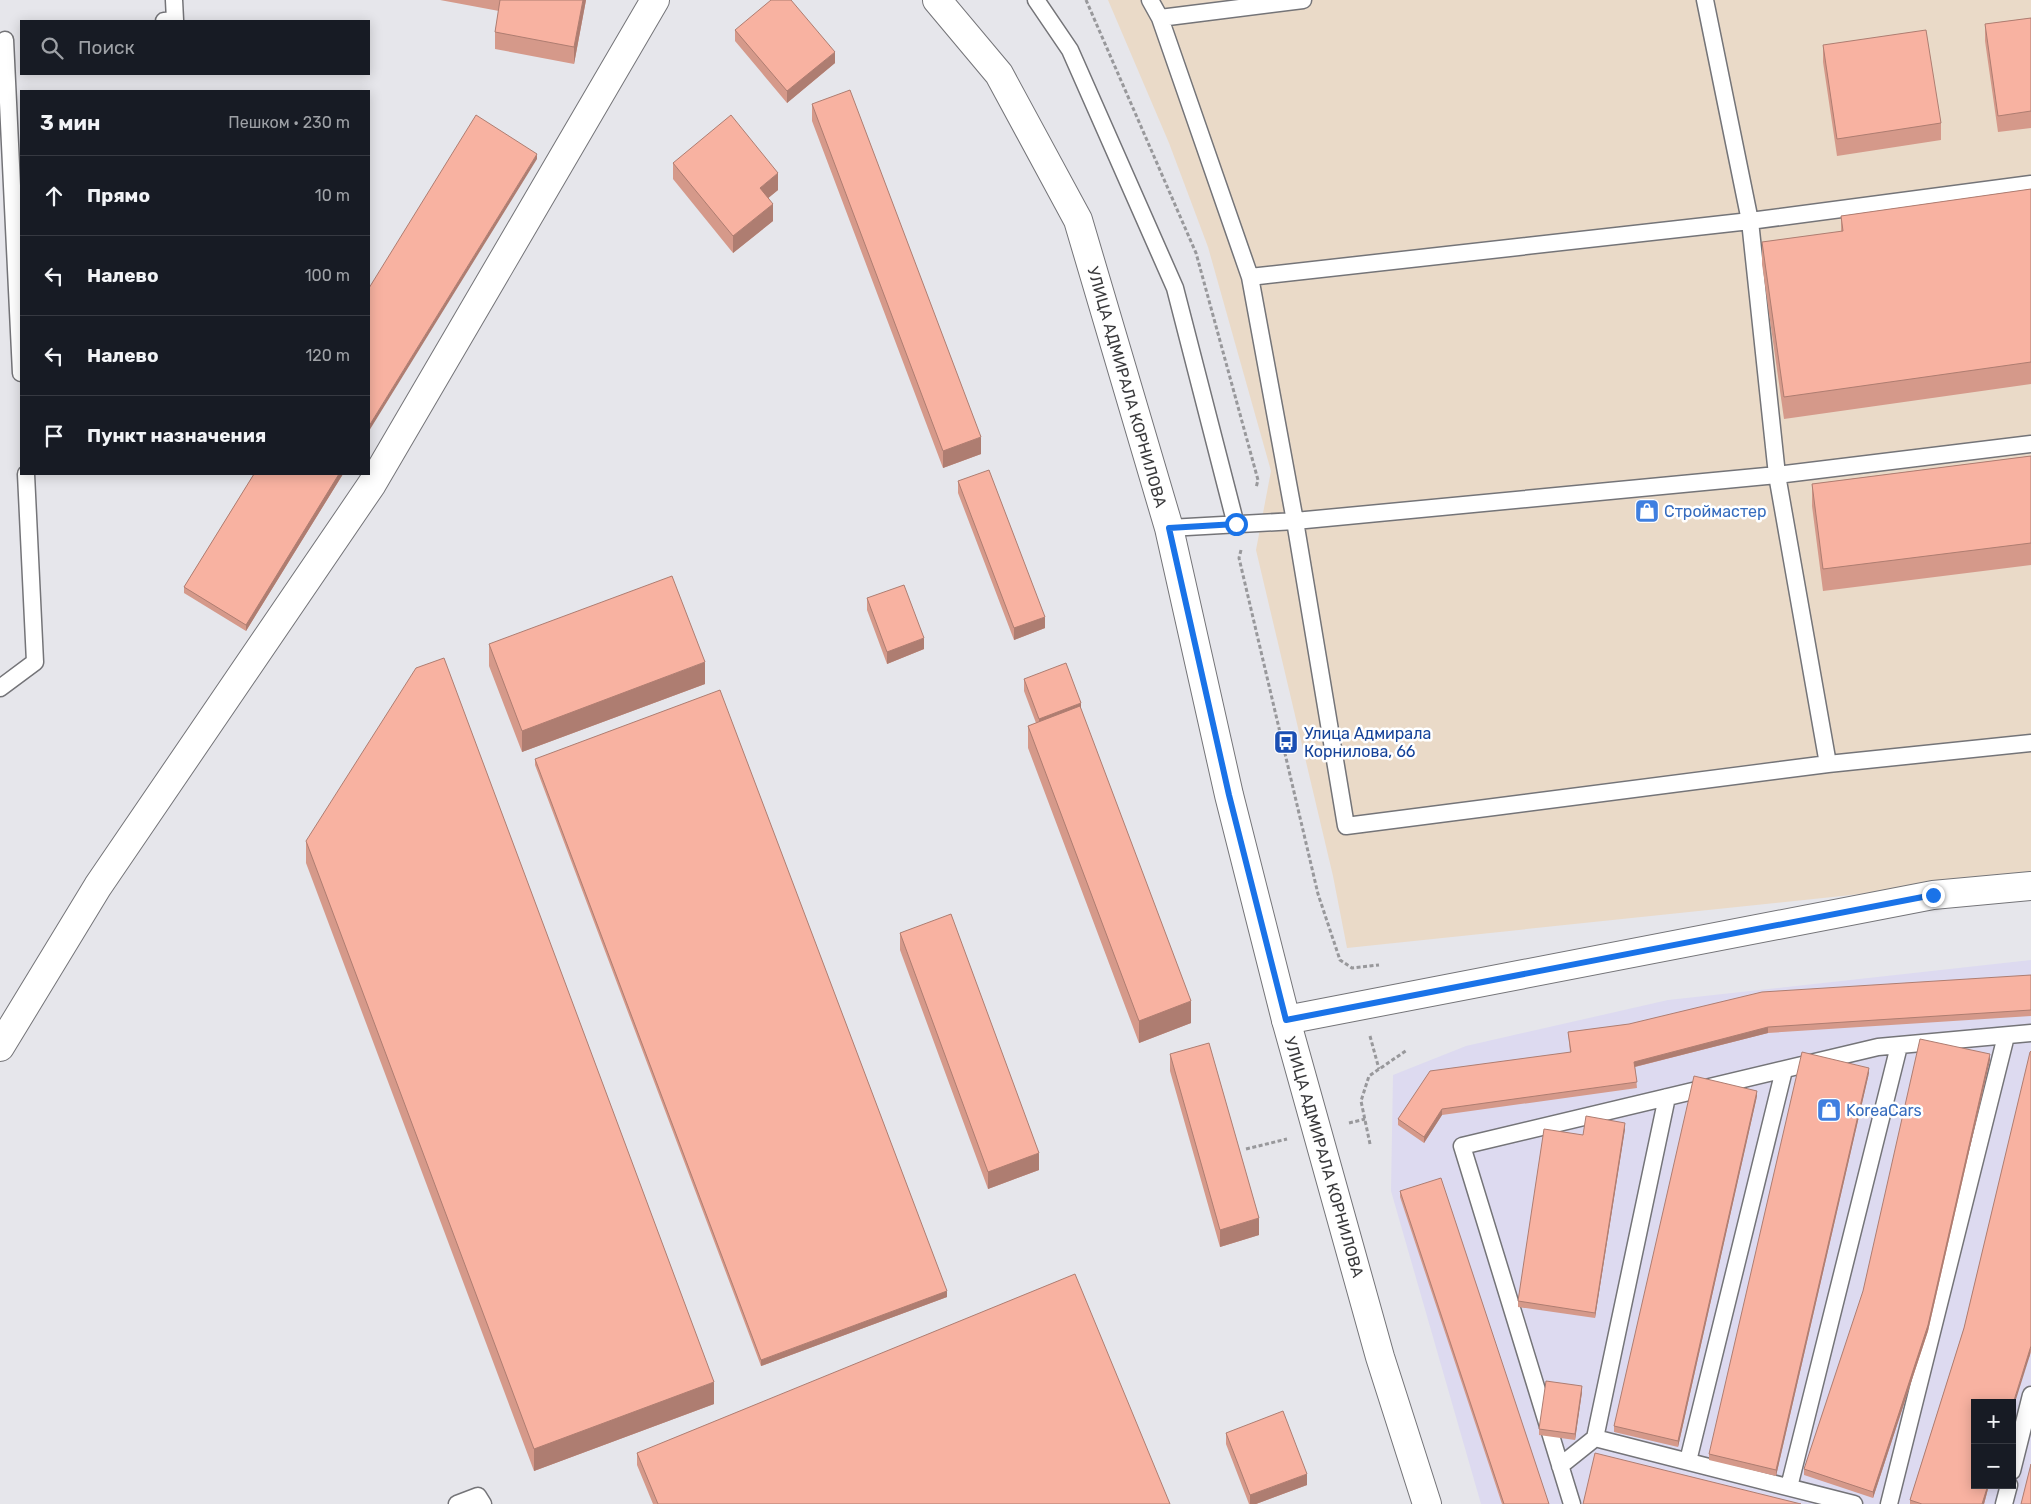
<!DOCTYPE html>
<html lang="ru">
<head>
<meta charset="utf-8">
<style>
	body { margin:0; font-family:Rubik,sans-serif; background:#242831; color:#f1f3f6 }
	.controls { position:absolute; right:15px; bottom:15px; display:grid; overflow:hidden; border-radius:0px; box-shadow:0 2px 12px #0003 }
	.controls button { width:45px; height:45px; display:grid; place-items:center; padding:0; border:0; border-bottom:1px solid #363941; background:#171b24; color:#f1f3f6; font:25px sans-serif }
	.stop { position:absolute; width:15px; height:15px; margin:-11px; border:4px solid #1a73e8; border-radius:50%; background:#fff }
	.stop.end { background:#1a73e8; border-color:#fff; box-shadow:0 1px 5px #0008 }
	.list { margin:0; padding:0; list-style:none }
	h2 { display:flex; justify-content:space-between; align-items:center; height:65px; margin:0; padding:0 20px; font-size:21px }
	h2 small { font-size:16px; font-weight:400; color:#9ea1a6 }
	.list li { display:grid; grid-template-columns:32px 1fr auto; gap:15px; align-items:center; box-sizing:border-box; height:80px; padding:0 20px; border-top:1px solid #363941 }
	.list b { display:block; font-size:19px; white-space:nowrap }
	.list em { font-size:16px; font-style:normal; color:#9ea1a6 }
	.icon { flex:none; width:28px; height:28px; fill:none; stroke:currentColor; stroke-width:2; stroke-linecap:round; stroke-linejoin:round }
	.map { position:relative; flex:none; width:2031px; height:1504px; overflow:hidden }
	.search { position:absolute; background:#171b24; box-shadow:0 2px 12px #0003; left:20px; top:20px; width:350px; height:55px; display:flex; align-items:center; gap:12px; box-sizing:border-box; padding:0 18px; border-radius:0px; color:#9ea1a6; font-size:19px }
	.panel { position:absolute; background:#171b24; box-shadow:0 2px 12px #0003; left:20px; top:90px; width:350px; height:385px; border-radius:0px }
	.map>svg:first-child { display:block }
	.commercial { fill:#eadac8 }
	.industrial { fill:#dddaf0; fill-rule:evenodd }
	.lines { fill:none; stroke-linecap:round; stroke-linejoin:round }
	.service-casing { stroke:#747478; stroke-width:19 }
	.minor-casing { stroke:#747478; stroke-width:30 }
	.tertiary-casing { stroke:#747478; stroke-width:30 }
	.secondary-casing { stroke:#747478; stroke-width:30 }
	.path { stroke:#98989b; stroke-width:3; stroke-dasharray:4 2.5; stroke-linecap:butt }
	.service { stroke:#fff; stroke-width:16 }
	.minor { stroke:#fff; stroke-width:28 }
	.tertiary { stroke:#fff; stroke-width:28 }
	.secondary { stroke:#fff; stroke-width:28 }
	.wall { fill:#d5998a }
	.shaded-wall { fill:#ae7d71 }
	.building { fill:#f8b2a1; stroke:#ae7d71 }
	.route { stroke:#1a73e8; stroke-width:6 }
	.labels { text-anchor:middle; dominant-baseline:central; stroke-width:5; stroke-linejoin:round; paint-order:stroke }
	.street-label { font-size:16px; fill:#3a3a3c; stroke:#fff }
	.shop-label { font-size:16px; fill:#366cbe; stroke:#fff; text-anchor:start }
	.transit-label { font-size:16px; fill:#164399; stroke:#fff; text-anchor:start }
</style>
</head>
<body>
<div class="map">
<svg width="2031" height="1504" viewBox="0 0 2031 1504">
	<rect width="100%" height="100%" fill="#e6e6eb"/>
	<path class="commercial" d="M 1108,0 L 2031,0 L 2031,876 L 1347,948 L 1333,876 L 1256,550 L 1271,471 L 1208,247 L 1169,143 Z"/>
	<path class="industrial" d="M 2031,960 L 2031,1504 L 1481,1504 L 1391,1191 L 1393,1075 L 1466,1046 L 1668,1000 ZM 1975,1403 L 2012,1403 L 2012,1485 L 1975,1485 Z"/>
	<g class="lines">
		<defs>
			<path id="service" d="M 1036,0 L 1070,50 L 1175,288 L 1236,525
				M 1150,0 L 1160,18 L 1250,277 L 1295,521 L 1346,826 L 1828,764 L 2031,743
				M 1705,0 L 1750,221 L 1777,475 L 1828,764
				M 1160,18 L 1303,0
				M 164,21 L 175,20 L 174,0
				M 5,40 L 21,373
				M 1250,277 L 1750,221 L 2031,184
				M 1169,528 L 1295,521 L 1777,475 L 2031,444
				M 0,688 L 35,662 L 26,474
				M 1595,1438 L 1854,1504
				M 1688,1461 L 1784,1070
				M 1560,1466 L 1595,1438 L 1667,1097
				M 2012,1471 L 2031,1395
				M 1789,1487 L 1899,1046
				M 457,1504 L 478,1496 L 483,1504
				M 1572,1504 L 1462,1146 L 1878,1047 L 2031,1033
				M 1889,1504 L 2006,1036
				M 2004,1504 L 2009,1485"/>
			<path id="minor" d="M 0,1047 L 98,886 L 372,484 L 655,0"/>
			<path id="tertiary" d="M 1286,1020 L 1933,895 L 2031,886"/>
			<path id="secondary" d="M 937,0 L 999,74 L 1078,220 L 1169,528 L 1229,795 L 1286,1020 L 1380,1357 L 1427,1504"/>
		</defs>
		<use href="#service" class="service-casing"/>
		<use href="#minor" class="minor-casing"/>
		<use href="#tertiary" class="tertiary-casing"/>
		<use href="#secondary" class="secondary-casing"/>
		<path class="path" d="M 1086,0 L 1196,253 L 1258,480 L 1256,488
			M 1241,550 L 1239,558 L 1318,894 L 1340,960 L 1352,968 L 1379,965
			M 1370,1036 L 1379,1069
			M 1349,1123 L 1365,1119
			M 1370,1144 L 1361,1101 L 1369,1076 L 1407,1050
			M 1246,1149 L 1287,1139"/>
		<use href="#service" class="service"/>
		<use href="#minor" class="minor"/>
		<use href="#tertiary" class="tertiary"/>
		<use href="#secondary" class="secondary"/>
	</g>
	<path class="wall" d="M 440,0 L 586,0 L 574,64 L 495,49 L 495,32 L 499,11 Z
		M 2031,18 L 2031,128 L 1998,132 L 1985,41 L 1985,24 Z
		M 735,30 L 835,63 L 787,103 L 735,41 Z
		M 1823,45 L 1941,123 L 1941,140 L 1837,156 L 1823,62 Z
		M 812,104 L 981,454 L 943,468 L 812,121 Z
		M 673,163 L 778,190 L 768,198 L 773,221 L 733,253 L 673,179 Z
		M 2031,189 L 2031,384 L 1784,419 L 1762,264 L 1762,242 L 1841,232 L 1841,216 Z
		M 2031,456 L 2031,565 L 1823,591 L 1812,506 L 1812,484 Z
		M 254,474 L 343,474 L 246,631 L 184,593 L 184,587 Z
		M 958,481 L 1045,628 L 1014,640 L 958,493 Z
		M 867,598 L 924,649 L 887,664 L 867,610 Z
		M 489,644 L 705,684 L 522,752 L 489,666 Z
		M 1024,679 L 1081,709 L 1191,1023 L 1139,1043 L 1028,748 L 1028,726 L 1036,723 L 1024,691 Z
		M 535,759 L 947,1297 L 761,1366 L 535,765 Z
		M 306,841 L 714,1404 L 534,1471 L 306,863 Z
		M 900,933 L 1039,1170 L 988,1189 L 900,950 Z
		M 2031,975 L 2031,1016 L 1768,1033 L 1635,1067 L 1637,1088 L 1442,1115 L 1424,1143 L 1398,1125 L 1398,1119 L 1570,1052 L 1568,1032 Z
		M 2031,1051 L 2031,1352 L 2030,1355 L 1975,1485 L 1989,1485 L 1984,1504 L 1910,1504 L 1910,1500 L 1964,1328 Z
		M 1170,1054 L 1259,1235 L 1220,1247 L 1170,1071 Z
		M 1990,1060 L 1928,1331 L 1873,1498 L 1804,1475 L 1804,1469 Z
		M 1869,1073 L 1776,1476 L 1709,1460 L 1709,1454 Z
		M 1757,1096 L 1678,1447 L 1614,1432 L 1614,1426 Z
		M 1625,1129 L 1595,1318 L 1518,1307 L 1518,1301 L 1583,1135 Z
		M 1400,1191 L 1549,1504 L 1502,1504 L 1400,1197 Z
		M 1582,1392 L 1575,1440 L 1539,1435 L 1539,1429 Z
		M 1226,1433 L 1307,1485 L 1256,1504 L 1249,1504 L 1226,1444 Z
		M 637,1453 L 1170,1504 L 653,1504 L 637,1465 Z"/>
	<path class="shaded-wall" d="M 583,0 L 586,0 L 574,64 L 574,47 Z
		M 835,52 L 835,63 L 787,103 L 787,91 Z
		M 537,154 L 537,159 L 369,431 L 369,426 Z
		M 778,173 L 778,190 L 760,205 L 760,188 Z
		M 773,204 L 773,221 L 733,253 L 733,236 Z
		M 981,437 L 981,454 L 943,468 L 943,451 Z
		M 339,474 L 343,474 L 246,631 L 246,625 Z
		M 1045,617 L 1045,628 L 1014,640 L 1014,628 Z
		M 924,638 L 924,649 L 887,664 L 887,652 Z
		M 705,662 L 705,684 L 522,752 L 522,731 Z
		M 1081,703 L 1081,715 L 1039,731 L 1039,719 Z
		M 1191,1001 L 1191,1023 L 1139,1043 L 1139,1021 Z
		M 1768,1027 L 1768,1033 L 1634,1067 L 1634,1062 Z
		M 1990,1054 L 1990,1060 L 1928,1331 L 1873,1498 L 1873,1492 Z
		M 1869,1068 L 1869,1073 L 1776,1476 L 1776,1470 Z
		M 1757,1091 L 1757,1096 L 1678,1447 L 1678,1441 Z
		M 1442,1109 L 1442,1115 L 1424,1143 L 1424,1137 Z
		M 1625,1123 L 1625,1129 L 1595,1318 L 1595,1313 Z
		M 1039,1153 L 1039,1170 L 988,1189 L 988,1172 Z
		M 1259,1218 L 1259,1235 L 1220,1247 L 1220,1230 Z
		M 947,1291 L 947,1297 L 761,1366 L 761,1360 Z
		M 2031,1346 L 2030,1355 L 2012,1412 L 2012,1407 Z
		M 714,1382 L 714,1404 L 534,1471 L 534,1449 Z
		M 1582,1386 L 1582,1392 L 1575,1440 L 1575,1434 Z
		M 1307,1474 L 1307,1485 L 1256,1504 L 1250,1504 L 1250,1495 Z
		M 1988,1485 L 1989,1485 L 1984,1504 L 1982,1504 Z"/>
	<path class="building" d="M 500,0 L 583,0 L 574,47 L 495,32 Z
		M 771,0 L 791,0 L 835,52 L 787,91 L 735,30 Z
		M 2031,18 L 2031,111 L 1998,116 L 1985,24 Z
		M 1926,30 L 1941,123 L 1837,139 L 1823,45 Z
		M 850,90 L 981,437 L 943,451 L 812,104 Z
		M 476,115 L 537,154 L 369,426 L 369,288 Z
		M 731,115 L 778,173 L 760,188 L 773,204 L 733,236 L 673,163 Z
		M 2031,189 L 2031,362 L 1784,397 L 1762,242 L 1843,231 L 1841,216 Z
		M 2031,456 L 2031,543 L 1823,569 L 1812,484 Z
		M 989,470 L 1045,617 L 1014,628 L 958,481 Z
		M 254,474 L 339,474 L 246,625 L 184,587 Z
		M 672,576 L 705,662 L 522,731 L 489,644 Z
		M 904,585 L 924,638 L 887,652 L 867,598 Z
		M 444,658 L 714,1382 L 534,1449 L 306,841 L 416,668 Z
		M 1066,663 L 1081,703 L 1039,719 L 1024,679 Z
		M 720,690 L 947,1291 L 761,1360 L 535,759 Z
		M 1080,706 L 1191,1001 L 1139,1021 L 1028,726 Z
		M 951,914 L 1039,1153 L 988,1172 L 900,933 Z
		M 2031,975 L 2031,1010 L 1768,1027 L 1634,1062 L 1637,1082 L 1442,1109 L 1424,1137 L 1398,1119 L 1430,1071 L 1571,1052 L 1568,1032 L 1629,1024 L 1762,992 Z
		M 1920,1039 L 1990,1054 L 1928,1325 L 1873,1492 L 1804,1469 L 1863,1291 Z
		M 1209,1043 L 1259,1218 L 1220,1230 L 1170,1054 Z
		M 2031,1051 L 2031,1346 L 2030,1349 L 2012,1407 L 2012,1403 L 1975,1403 L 1975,1485 L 1988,1485 L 1982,1504 L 1922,1504 L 1910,1500 L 1964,1328 L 2030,1052 Z
		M 1802,1052 L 1869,1068 L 1776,1470 L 1709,1454 Z
		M 1694,1076 L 1757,1091 L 1678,1441 L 1614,1426 Z
		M 1586,1116 L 1625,1123 L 1595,1313 L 1518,1301 L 1544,1129 L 1583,1135 Z
		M 1441,1178 L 1549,1504 L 1504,1504 L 1400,1191 Z
		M 1075,1274 L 1170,1504 L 658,1504 L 637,1453 Z
		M 1546,1381 L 1582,1386 L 1575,1434 L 1539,1429 Z
		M 1283,1411 L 1307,1474 L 1250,1495 L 1226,1433 Z
		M 1595,1453 L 1801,1504 L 1583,1504 Z
		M 2031,1464 L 2031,1504 L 2021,1504 Z"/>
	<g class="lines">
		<path class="route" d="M 1236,524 L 1169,528 L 1229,795 L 1286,1020 L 1933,895"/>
	</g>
	<defs>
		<symbol id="shop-square" viewBox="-11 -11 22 22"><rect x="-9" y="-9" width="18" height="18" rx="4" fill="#3f7fe0" stroke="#fff"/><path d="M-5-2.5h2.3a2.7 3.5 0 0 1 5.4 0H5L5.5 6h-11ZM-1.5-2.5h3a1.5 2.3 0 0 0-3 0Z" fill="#fff"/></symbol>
		<symbol id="bus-square" viewBox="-11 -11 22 22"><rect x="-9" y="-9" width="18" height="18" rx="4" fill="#1a4fb4" stroke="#fff"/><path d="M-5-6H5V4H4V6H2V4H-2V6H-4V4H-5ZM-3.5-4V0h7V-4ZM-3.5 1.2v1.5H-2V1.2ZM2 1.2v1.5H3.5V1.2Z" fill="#fff"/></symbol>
	</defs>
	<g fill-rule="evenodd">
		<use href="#shop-square" x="1633" y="497" width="28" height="28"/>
		<use href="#bus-square" x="1272" y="728" width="28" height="28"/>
		<use href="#shop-square" x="1815" y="1096" width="28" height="28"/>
	</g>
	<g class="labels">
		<g class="street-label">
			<text transform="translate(1127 387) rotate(74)">УЛИЦА АДМИРАЛА КОРНИЛОВА</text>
			<text transform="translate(1324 1157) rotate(74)">УЛИЦА АДМИРАЛА КОРНИЛОВА</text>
		</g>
		<g class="shop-label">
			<text x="1664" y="511">Строймастер</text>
			<text x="1846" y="1110">KoreaCars</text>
		</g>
		<g class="transit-label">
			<text x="1304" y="733">Улица Адмирала<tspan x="1304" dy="18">Корнилова, 66</tspan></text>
		</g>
	</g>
</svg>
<div class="controls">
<button>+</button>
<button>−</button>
</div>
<div class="stop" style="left:1236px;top:524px"></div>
<div class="stop end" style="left:1933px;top:895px"></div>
<div class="search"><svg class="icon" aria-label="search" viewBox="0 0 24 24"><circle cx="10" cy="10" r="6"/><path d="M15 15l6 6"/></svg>Поиск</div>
<section class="panel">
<h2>3 мин<small>Пешком · 230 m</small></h2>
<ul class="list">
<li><svg class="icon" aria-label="ahead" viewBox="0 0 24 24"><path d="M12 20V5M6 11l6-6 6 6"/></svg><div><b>Прямо</b></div><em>10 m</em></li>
<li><svg class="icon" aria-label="left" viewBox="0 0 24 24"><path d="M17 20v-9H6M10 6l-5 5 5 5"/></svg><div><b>Налево</b></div><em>100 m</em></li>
<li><svg class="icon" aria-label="left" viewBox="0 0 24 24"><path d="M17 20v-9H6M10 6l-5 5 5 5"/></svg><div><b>Налево</b></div><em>120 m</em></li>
<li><svg class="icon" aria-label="arrive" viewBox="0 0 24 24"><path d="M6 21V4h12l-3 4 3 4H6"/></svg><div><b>Пункт назначения</b></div></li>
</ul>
</section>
</div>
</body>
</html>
